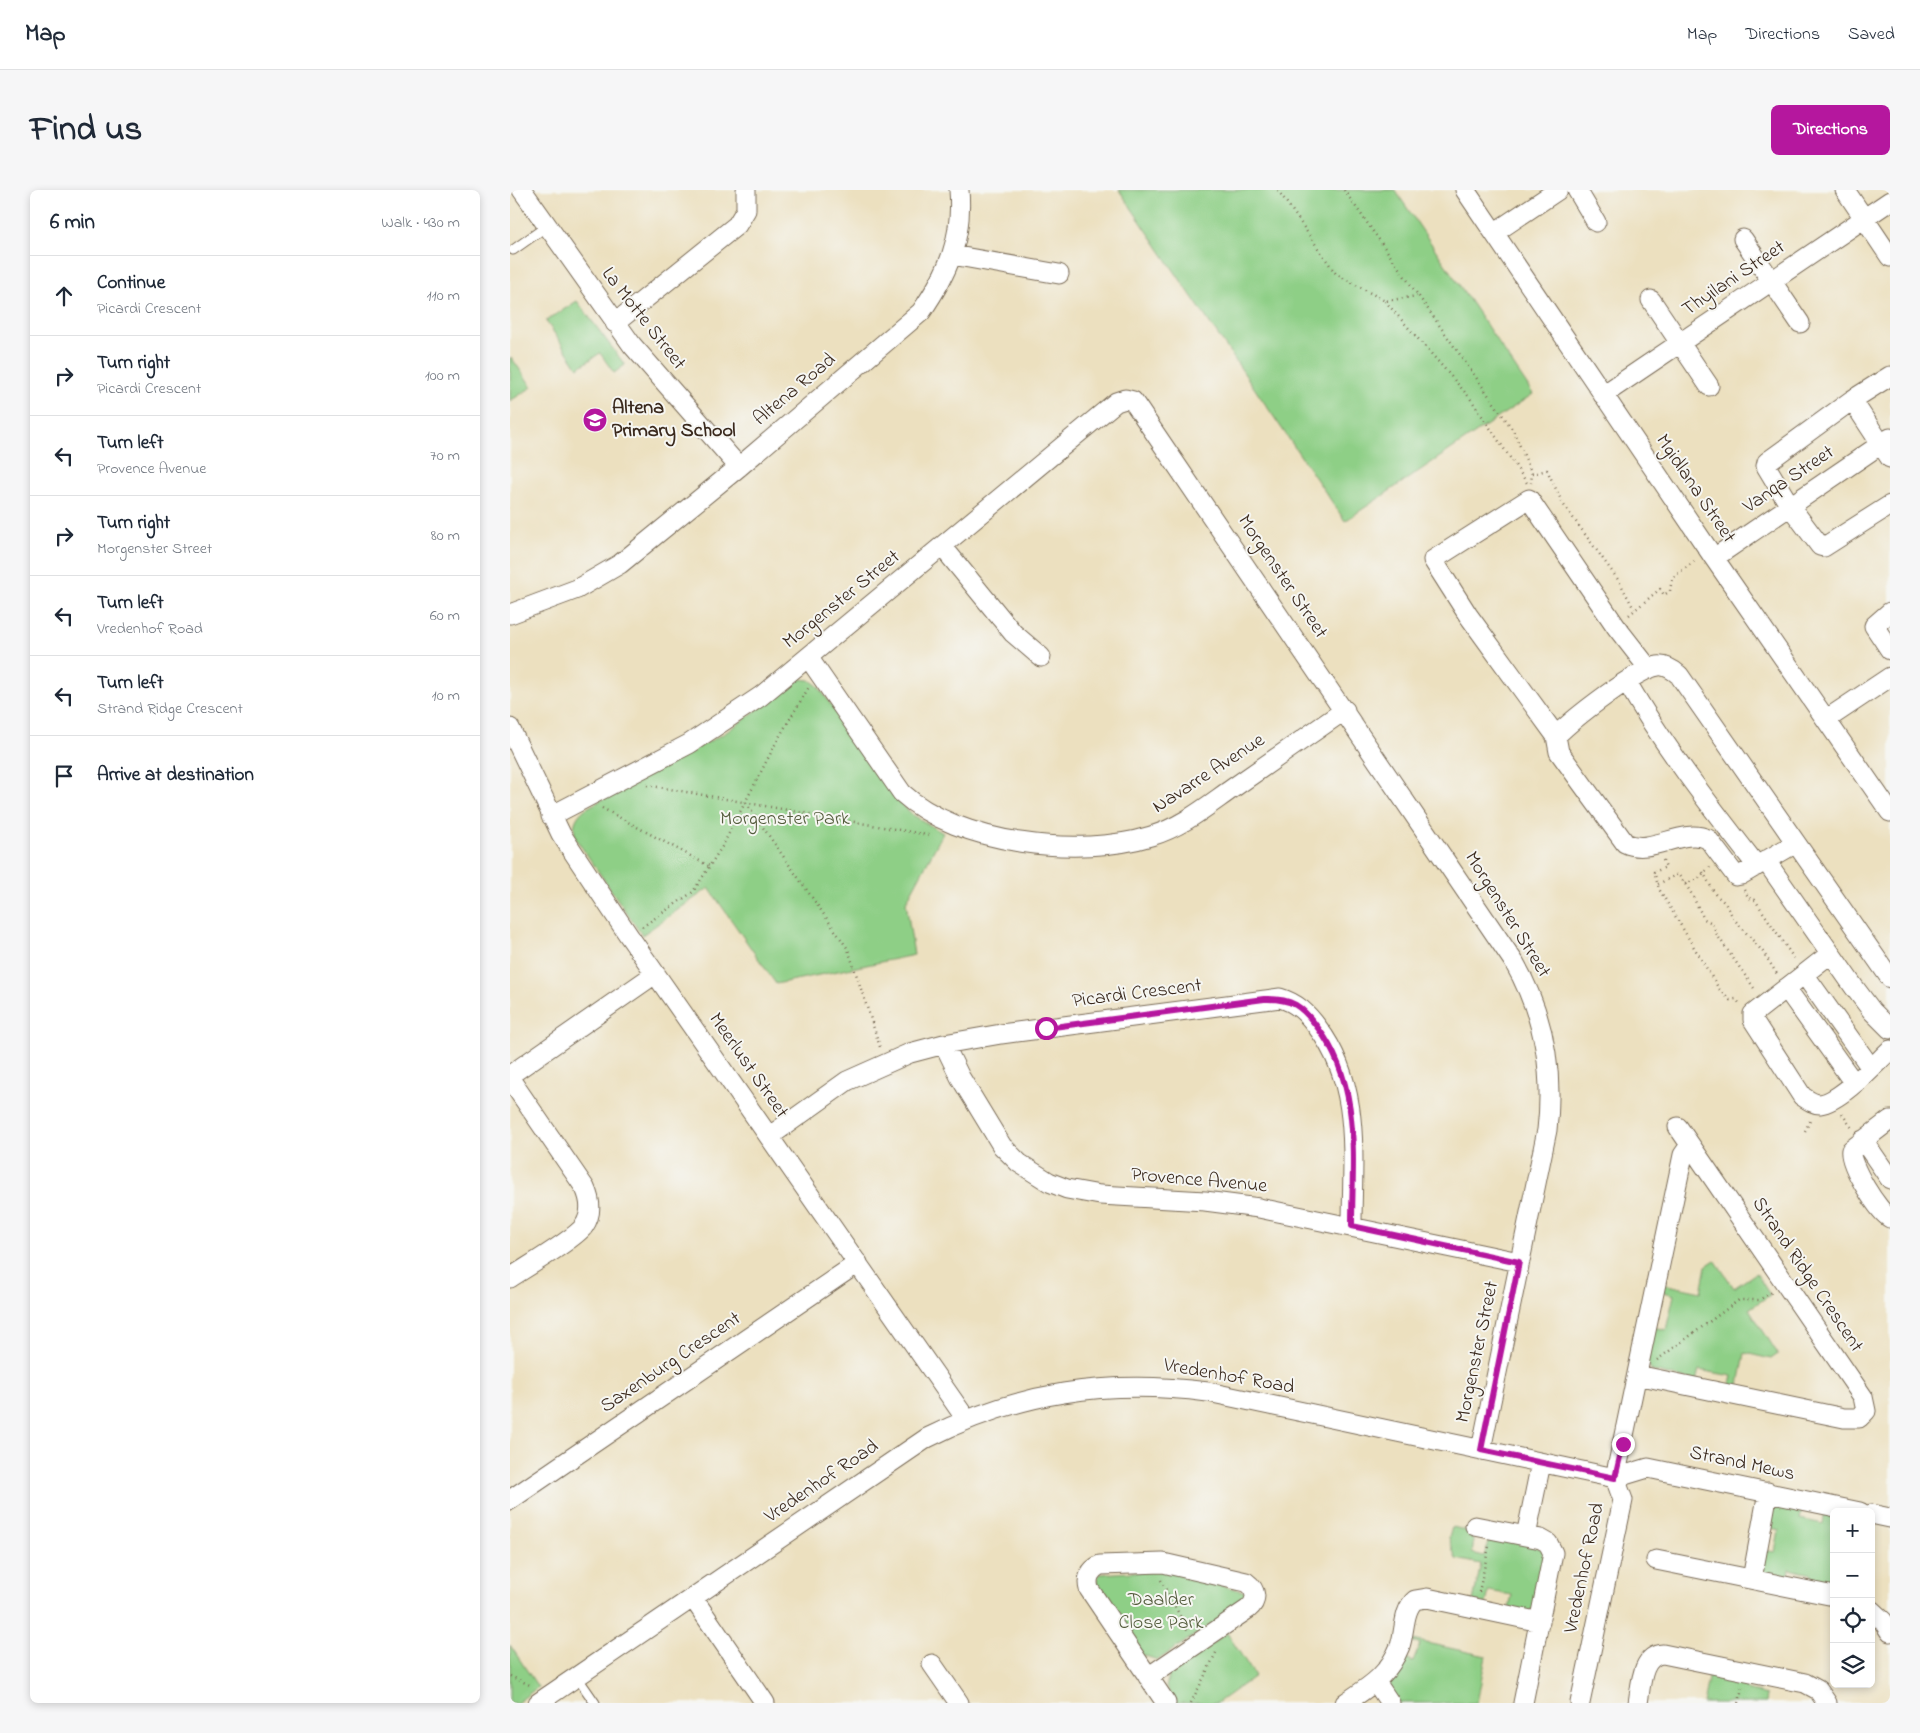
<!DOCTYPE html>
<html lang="en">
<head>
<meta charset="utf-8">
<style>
	body { margin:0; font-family:"Indie Flower",sans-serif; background:#f6f6f7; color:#1f2937 }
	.controls { position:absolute; right:15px; bottom:15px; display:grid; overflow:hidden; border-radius:8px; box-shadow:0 2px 8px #0003 }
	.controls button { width:45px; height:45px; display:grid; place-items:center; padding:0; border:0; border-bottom:1px solid #e0e1e3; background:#fff; color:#1f2937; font:25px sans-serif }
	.stop { position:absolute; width:15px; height:15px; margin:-11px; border:4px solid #b5179e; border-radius:50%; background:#fff }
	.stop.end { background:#b5179e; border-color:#fff; box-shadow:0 1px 5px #0008 }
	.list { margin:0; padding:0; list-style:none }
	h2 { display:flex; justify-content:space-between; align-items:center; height:65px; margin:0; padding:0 20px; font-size:21px }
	h2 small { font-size:16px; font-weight:400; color:#747a83 }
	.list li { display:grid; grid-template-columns:32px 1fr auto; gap:15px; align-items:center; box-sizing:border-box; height:80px; padding:0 20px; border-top:1px solid #e0e1e3 }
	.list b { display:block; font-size:19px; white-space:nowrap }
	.list p { margin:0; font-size:16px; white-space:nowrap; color:#747a83 }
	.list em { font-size:16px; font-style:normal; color:#747a83 }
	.icon { flex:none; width:28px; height:28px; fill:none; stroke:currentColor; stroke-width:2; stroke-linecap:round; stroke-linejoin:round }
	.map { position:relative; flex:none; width:1380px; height:1513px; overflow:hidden; border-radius:8px }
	header { display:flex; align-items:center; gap:30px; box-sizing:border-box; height:70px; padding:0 25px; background:#fff; border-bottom:1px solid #e0e1e3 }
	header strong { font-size:24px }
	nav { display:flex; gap:28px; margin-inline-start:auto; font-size:18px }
	.intro { display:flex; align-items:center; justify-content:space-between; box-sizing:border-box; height:120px; padding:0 30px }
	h1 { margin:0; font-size:35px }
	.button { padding:12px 22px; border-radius:8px; background:#b5179e; color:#fff; font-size:18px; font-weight:700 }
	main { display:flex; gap:30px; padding:0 30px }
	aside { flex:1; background:#fff; border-radius:8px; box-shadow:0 2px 8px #0003 }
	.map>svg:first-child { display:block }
	.green { fill:#8ecf86; stroke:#647c52 }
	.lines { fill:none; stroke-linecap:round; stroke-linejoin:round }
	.lane-casing { stroke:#796a56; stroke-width:11 }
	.street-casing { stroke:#796a56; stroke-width:21 }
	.path { stroke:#796a56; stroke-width:2.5; stroke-dasharray:1 4; stroke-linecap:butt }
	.lane { stroke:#fff; stroke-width:9 }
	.street { stroke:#fff; stroke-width:19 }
	.route { stroke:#b5179e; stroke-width:6 }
	.labels { text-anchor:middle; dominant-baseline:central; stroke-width:4; stroke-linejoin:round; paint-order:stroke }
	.street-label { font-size:20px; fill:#3b2a1e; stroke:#f6f6f2 }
	.poi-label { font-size:20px; font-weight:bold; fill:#3b2a1e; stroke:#f6f6f2; text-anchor:start }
	.park-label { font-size:20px; fill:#545c3d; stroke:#f6f6f2 }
</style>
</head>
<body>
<header>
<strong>Map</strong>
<nav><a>Map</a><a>Directions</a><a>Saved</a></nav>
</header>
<div class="intro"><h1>Find us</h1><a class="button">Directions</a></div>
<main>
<aside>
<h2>6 min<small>Walk · 430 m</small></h2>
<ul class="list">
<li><svg class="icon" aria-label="ahead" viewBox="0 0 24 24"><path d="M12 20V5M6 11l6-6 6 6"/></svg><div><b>Continue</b><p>Picardi Crescent</p></div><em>110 m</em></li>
<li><svg class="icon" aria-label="right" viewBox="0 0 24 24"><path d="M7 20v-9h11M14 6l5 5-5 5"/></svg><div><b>Turn right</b><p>Picardi Crescent</p></div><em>100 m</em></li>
<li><svg class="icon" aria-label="left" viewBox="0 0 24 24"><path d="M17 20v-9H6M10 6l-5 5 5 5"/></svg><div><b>Turn left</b><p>Provence Avenue</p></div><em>70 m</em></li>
<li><svg class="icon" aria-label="right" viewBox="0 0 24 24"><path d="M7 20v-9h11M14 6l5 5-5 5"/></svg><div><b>Turn right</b><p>Morgenster Street</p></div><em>80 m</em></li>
<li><svg class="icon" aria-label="left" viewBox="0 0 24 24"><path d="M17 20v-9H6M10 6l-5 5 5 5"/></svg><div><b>Turn left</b><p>Vredenhof Road</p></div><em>60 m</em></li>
<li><svg class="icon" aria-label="left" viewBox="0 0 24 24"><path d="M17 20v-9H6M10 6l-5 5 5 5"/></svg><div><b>Turn left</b><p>Strand Ridge Crescent</p></div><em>10 m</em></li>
<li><svg class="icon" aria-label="arrive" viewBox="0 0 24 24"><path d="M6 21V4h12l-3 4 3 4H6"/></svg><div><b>Arrive at destination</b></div></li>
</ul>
</aside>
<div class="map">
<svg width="1380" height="1513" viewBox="0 0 1380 1513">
	<rect width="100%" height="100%" fill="#f6f6f2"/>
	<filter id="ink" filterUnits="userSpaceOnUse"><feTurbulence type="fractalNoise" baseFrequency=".02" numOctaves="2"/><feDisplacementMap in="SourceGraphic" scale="10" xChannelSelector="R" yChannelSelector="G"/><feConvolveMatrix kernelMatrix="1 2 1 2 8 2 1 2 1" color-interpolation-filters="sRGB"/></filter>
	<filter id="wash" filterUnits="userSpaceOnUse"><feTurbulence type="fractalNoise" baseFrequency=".0096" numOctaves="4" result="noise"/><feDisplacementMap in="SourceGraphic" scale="20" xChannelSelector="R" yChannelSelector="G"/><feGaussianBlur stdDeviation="1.12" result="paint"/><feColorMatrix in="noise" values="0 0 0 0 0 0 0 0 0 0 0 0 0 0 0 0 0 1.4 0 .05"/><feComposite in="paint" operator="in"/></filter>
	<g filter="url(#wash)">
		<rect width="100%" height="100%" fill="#ece0bf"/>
		<path class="green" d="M 609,0 L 885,0 L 1023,204 L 835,331 Z
			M 67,111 L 115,175 L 104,183 L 90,163 L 68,178 L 36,131 Z
			M 1,167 L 22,197 L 0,211 L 0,168 Z
			M 290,489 L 300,490 L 308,496 L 386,609 L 403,625 L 433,643 L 396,712 L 404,765 L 266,794 L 199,698 L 132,745 L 66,649 C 62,636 65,627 75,619 L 215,543 Z
			M 1205,1070 L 1224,1098 L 1246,1083 L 1260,1105 L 1239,1119 L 1268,1164 L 1261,1169 L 1235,1163 L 1228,1200 L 1219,1198 L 1222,1186 L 1189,1180 L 1186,1191 L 1142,1181 L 1137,1173 L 1143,1137 L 1156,1140 L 1164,1105 L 1151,1101 L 1153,1094 L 1191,1102 L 1196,1076 Z
			M 1269,1314 L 1293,1317 L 1290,1329 L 1313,1334 L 1315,1321 L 1324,1323 L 1324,1401 L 1300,1396 L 1302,1384 L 1279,1379 L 1276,1391 L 1252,1382 L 1253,1360 L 1265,1362 L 1269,1340 L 1258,1337 L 1262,1319 Z
			M 942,1337 C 959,1340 966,1345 962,1363 L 974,1366 L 979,1352 L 987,1347 L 1036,1360 L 1025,1417 L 1018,1422 L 999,1419 L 1002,1405 L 979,1401 L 976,1414 L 963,1411 L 971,1374 L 946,1369 L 939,1348 Z
			M 654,1380 L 736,1402 L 737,1410 L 648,1470 L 632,1465 L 587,1401 L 587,1387 L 590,1384 Z
			M 717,1443 L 745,1486 L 707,1513 L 664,1513 L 656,1496 L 660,1483 Z
			M 898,1449 L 976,1466 L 967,1513 L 888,1513 L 879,1494 L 879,1490 L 891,1467 L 903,1472 L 910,1455 Z
			M 0,1455 L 28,1497 L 7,1513 L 0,1513 Z
			M 1200,1479 L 1239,1487 L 1236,1500 L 1257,1505 L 1256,1513 L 1193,1513 Z"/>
	</g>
	<g filter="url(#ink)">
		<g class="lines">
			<defs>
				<path id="lane" d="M 3,60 L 37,36
					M 67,1487 L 85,1513"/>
				<path id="street" d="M 12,0 L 122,155 L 229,277
					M 955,0 L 1204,368 L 1380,622
					M 1067,0 L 1086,32
					M 1335,0 L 1380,67
					M 984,43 L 1048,0
					M 1233,49 L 1290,133
					M 442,65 L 549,84
					M 1141,110 L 1199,196
					M 105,133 L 227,35 L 236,20 L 236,0
					M 1380,186 L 1342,210 L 1257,272 L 1256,276 L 1280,316 L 1310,356 L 1314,357 L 1380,315
					M 1093,205 L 1380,11
					M 1342,210 L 1380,268
					M 432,356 L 503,443 L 531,467
					M 1204,368 L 1380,248
					M 1380,422 L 1364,436 L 1380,460
					M 0,424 L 67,399 L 110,374 L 229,277 L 411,122 C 438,83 453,49 449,0
					M 298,467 L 392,603 C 449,655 570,668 641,646 C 672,637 697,616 723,598 C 760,572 798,546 835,520
					M 1117,492 C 1154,557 1201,617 1247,676
					M 1317,529 L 1380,487
					M 0,538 L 51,644 L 119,746 L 456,1229
					M 1046,546 L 958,425 L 923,370 L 1019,309 L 1107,438 L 1139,479
					M 41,626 L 179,554 L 251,506 L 606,212 L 615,209 L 623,211 L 1004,772 C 1034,825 1044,880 1037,940 L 971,1260
					M 1286,653 L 1231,685 L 1226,686 L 1198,649 C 1171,637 1142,666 1115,653 L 1049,562 L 1046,546 C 1063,529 1126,479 1148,476 C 1155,475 1163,480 1169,485 L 1380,788
					M 1256,671 L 1344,797 L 1362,821 L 1380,839
					M 1320,764 L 1243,824 L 1243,830 L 1292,906 C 1298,910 1303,914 1310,914 C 1330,912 1365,874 1380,860
					M 1294,784 L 1361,878
					M 1276,798 L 1344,893
					M 434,854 L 450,887 L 492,956 L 509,973 L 539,992 L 557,999 L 590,1005 L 695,1011 L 749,1018 L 1009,1072
					M 0,885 L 145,784
					M 0,889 L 75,998 C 81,1011 82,1024 74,1036 C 66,1048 15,1078 0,1088
					M 1380,930 L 1341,960 C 1338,973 1369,1023 1380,1028
					M 260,946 L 337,891 L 400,863 L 434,854 L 491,844 L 770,808 C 787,813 797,823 808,838 C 852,896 842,968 842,1036
					M 1353,950 L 1380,989
					M 1127,1185 L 1334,1228 L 1349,1228 L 1356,1221 L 1353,1207 L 1168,937
					M 1105,1288 L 1173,965 L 1180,955
					M 0,1310 L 348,1073
					M 1361,1324 L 1380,1328
					M 965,1336 L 1031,1349 L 1038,1353 L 1043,1363 L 1013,1513
					M 1016,1346 L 1031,1273
					M 1146,1370 L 1324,1406
					M 1242,1389 L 1258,1302
					M 183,1408 L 255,1513
					M 1361,1420 L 1373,1431 L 1380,1442
					M 422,1474 L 449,1513
					M 638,1487 L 738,1419 C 748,1411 747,1400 736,1392 L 653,1373 L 590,1375 C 580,1380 576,1388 579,1399 L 656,1513
					M 866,1492 L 880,1513
					M 28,1513 L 417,1248 C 509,1202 597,1189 698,1202 L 1105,1288 L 1138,1278 L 1350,1322
					M 835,1513 C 860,1496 878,1486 890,1456 C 895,1442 893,1420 905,1410 L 917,1408 L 1030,1432
					M 1070,1513 L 1113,1310 L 1105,1288
					M 1128,1513 C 1131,1496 1131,1465 1153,1464 L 1295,1493 L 1308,1500 L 1317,1513"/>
			</defs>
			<use href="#lane" class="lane-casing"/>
			<use href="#street" class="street-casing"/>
			<path class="path" d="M 768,0 L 826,84 L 875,111 L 907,106
				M 834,0 L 1003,240 L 1022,284 L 1021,293
				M 875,111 L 960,208 L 1017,293
				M 1022,284 L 1037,280 L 1053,314 L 1109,391 L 1124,419
				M 1119,425 L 1150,399 L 1154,405 L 1160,401 L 1162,388 L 1186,370
				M 137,595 L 418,645 L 422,643
				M 236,613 L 338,759 L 370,857
				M 92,618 L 199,676
				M 1153,670 L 1156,677 L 1144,682 L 1149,699 L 1209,799 L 1220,810 L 1226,809 L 1230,814
				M 1193,682 L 1205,704 L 1215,713 L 1224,729 L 1253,762 L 1267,784
				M 1148,694 L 1168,684 L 1180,701 L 1194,729 L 1202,733 L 1207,745 L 1246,801
				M 1175,694 L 1189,688 L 1200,677
				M 1234,700 L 1239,708 L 1245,710 L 1285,770
				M 132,737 L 183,702 L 213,655 L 268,549 L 299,497
				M 1332,924 L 1342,938
				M 1295,941 L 1301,929
				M 1147,1170 L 1229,1110 L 1249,1110 L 1262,1102
				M 651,1390 L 678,1441
				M 969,1402 L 979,1356
				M 0,1486 L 22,1496
				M 681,1513 L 707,1461
				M 1229,1513 L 1232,1497"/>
			<use href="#lane" class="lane"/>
			<use href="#street" class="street"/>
		</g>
	</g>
	<g class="lines" filter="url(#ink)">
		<path class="route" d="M 536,838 L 754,809 C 782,808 792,816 808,838 C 852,896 842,968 842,1036 L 1009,1072 L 971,1260 L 1105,1288 L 1113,1254"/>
	</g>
	<defs>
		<symbol id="school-disc" viewBox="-11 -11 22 22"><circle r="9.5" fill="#b5179e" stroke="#f6f6f2"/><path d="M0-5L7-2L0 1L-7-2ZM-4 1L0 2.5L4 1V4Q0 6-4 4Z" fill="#fff"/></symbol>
	</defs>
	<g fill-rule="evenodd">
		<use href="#school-disc" x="71" y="216" width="28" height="28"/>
	</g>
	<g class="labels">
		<g class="street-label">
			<text transform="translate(1224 89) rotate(-34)">Thyilani Street</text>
			<text transform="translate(133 129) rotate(52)">La Motte Street</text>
			<text transform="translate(285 200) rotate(-40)">Altena Road</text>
			<text transform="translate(1279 290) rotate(-34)">Vanqa Street</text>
			<text transform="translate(1185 299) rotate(56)">Mgidlana Street</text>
			<text transform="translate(772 387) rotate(56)">Morgenster Street</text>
			<text transform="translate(332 410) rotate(-39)">Morgenster Street</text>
			<text transform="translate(699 584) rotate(-33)">Navarre Avenue</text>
			<text transform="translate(997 725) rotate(58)">Morgenster Street</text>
			<text transform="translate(627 804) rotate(-7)">Picardi Crescent</text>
			<text transform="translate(238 876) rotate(55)">Meerlust Street</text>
			<text transform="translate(689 991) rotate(5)">Provence Avenue</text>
			<text transform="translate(1297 1085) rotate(56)">Strand Ridge Crescent</text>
			<text transform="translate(968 1162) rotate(-78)">Morgenster Street</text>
			<text transform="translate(161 1173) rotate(-34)">Saxenburg Crescent</text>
			<text transform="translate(719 1187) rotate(10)">Vredenhof Road</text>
			<text transform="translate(1232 1274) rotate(12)">Strand Mews</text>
			<text transform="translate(312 1292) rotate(-34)">Vredenhof Road</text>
			<text transform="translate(1075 1378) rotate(-78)">Vredenhof Road</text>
		</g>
		<g class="poi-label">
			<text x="102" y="218">Altena<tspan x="102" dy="23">Primary School</tspan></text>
		</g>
		<g class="park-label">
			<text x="275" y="629">Morgenster Park</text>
			<text x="651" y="1410">Daalder<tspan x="651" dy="23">Close Park</tspan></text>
		</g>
	</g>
</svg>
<div class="controls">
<button>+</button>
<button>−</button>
<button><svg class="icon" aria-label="locate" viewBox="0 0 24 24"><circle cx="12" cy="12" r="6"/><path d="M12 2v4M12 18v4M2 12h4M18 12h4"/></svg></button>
<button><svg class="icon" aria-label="layers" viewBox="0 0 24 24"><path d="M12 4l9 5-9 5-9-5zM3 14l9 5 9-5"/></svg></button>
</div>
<div class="stop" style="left:536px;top:838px"></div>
<div class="stop end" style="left:1113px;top:1254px"></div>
</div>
</main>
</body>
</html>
